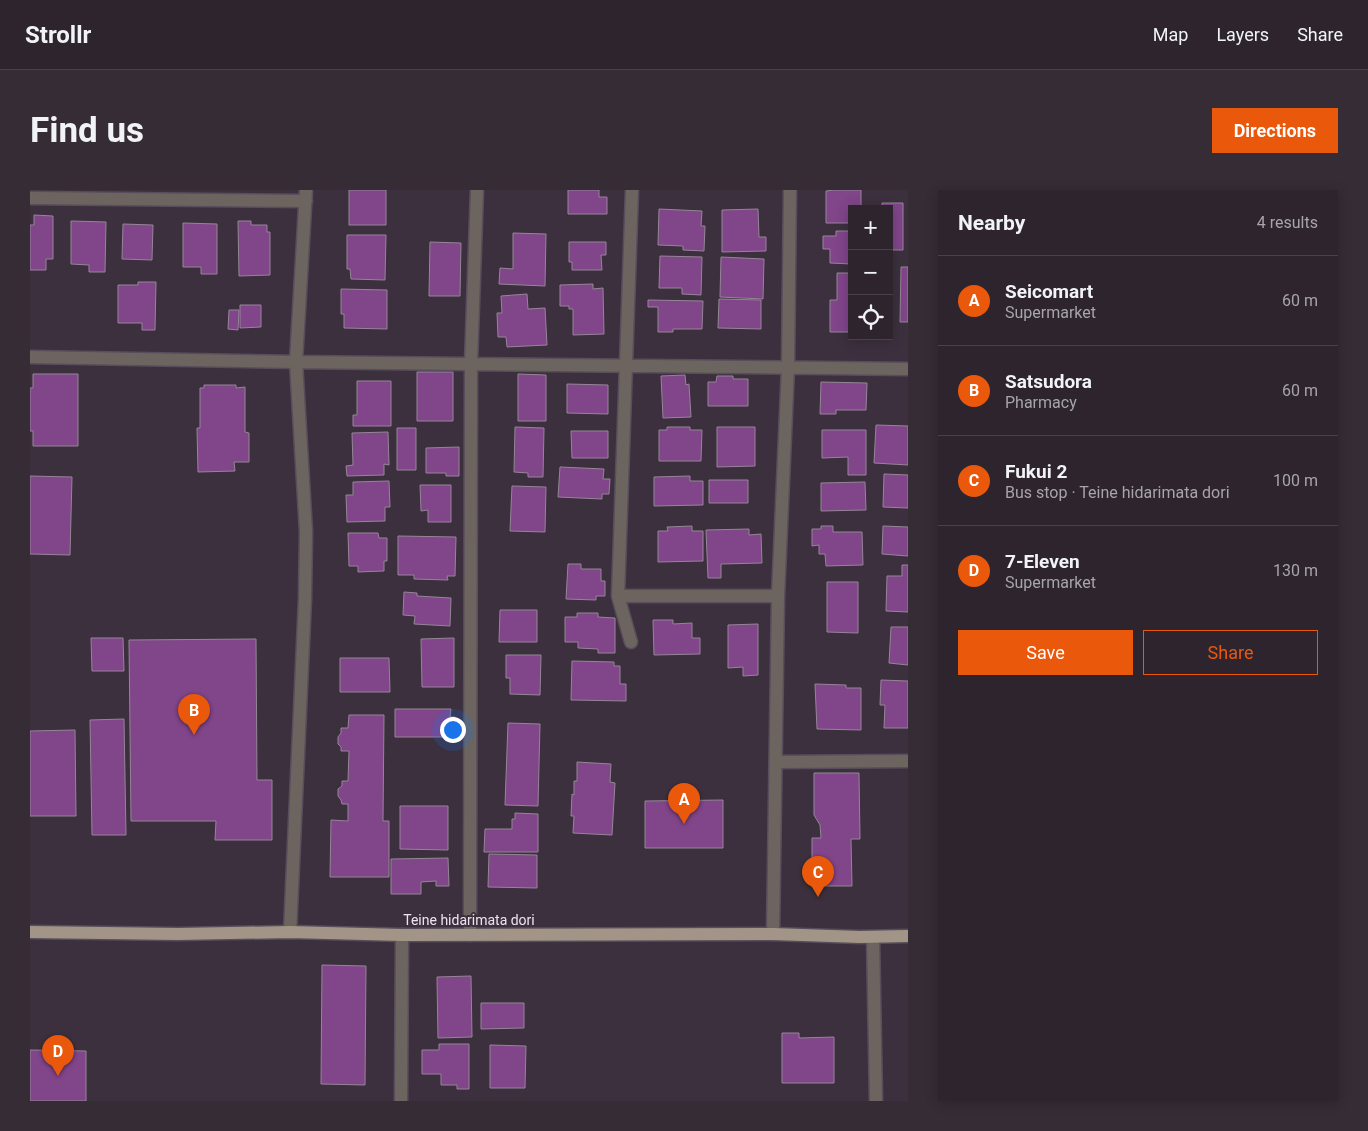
<!DOCTYPE html>
<html lang="en">
<head>
<meta charset="utf-8">
<style>
	body { margin:0; font-family:Roboto,sans-serif; background:#352c36; color:#f1f3f6 }
	.controls { position:absolute; right:15px; top:15px; display:grid; overflow:hidden; border-radius:0px; box-shadow:0 2px 12px #0003 }
	.controls button { width:45px; height:45px; display:grid; place-items:center; padding:0; border:0; border-bottom:1px solid #48414a; background:#2d242e; color:#f1f3f6; font:25px sans-serif }
	.you { position:absolute; left:422px; top:539px; width:18px; height:18px; margin:-12px; border:4px solid #fff; border-radius:50%; background:#1a73e8; box-shadow:0 0 0 8px #1a73e833 }
	.badge { display:grid; place-items:center; width:32px; height:32px; border-radius:50%; background:#ea580c; color:#fff; font-size:16px; font-weight:700 }
	.pin { position:absolute; translate:-50% -41px; filter:drop-shadow(0 1px 2px #0008) }
	.pin::after { content:''; position:absolute; top:26px; width:18px; height:15px; background:inherit; clip-path:polygon(0 0,100% 0,50% 100%) }
	.list { margin:0; padding:0; list-style:none }
	h2 { display:flex; justify-content:space-between; align-items:center; height:65px; margin:0; padding:0 20px; font-size:21px }
	h2 small { font-size:16px; font-weight:400; color:#a7a4aa }
	.list li { display:grid; grid-template-columns:32px 1fr auto; gap:15px; align-items:center; box-sizing:border-box; height:90px; padding:0 20px; border-top:1px solid #48414a }
	.list b { display:block; font-size:19px; white-space:nowrap }
	.list p { margin:0; font-size:16px; white-space:nowrap; color:#a7a4aa }
	.list em { font-size:16px; font-style:normal; color:#a7a4aa }
	.actions { display:flex; gap:10px; padding:15px 20px }
	.actions a { flex:1; padding:11px 0; border:1px solid #ea580c; border-radius:0px; text-align:center; font-size:18px; color:#ea580c }
	.actions .main { background:#ea580c; color:#fff }
	.icon { flex:none; width:28px; height:28px; fill:none; stroke:currentColor; stroke-width:2; stroke-linecap:round; stroke-linejoin:round }
	.map { position:relative; flex:none; width:878px; height:911px; overflow:hidden; border-radius:0px }
	header { display:flex; align-items:center; gap:30px; box-sizing:border-box; height:70px; padding:0 25px; background:#2d242e; border-bottom:1px solid #48414a }
	header strong { font-size:24px }
	nav { display:flex; gap:28px; margin-inline-start:auto; font-size:18px }
	.intro { display:flex; align-items:center; justify-content:space-between; box-sizing:border-box; height:120px; padding:0 30px }
	h1 { margin:0; font-size:35px }
	.button { padding:12px 22px; border-radius:0px; background:#ea580c; color:#fff; font-size:18px; font-weight:700 }
	main { display:flex; gap:30px; padding:0 30px }
	aside { flex:1; background:#2d242e; border-radius:0px; box-shadow:0 2px 12px #0003 }
	.map>svg:first-child { display:block }
	.building { fill:#81458a; stroke:#958697 }
	.lines { fill:none; stroke-linecap:round; stroke-linejoin:round }
	.minor-casing { stroke:#584d5a; stroke-width:15 }
	.primary-casing { stroke:#584d5a; stroke-width:15 }
	.minor { stroke:#6c655f; stroke-width:12 }
	.primary { stroke:#a29587; stroke-width:12 }
	.labels { text-anchor:middle; dominant-baseline:central; stroke-width:4; stroke-linejoin:round; paint-order:stroke }
	.street-label { font-size:14px; fill:#ece4ed; stroke:#3c303e }
</style>
</head>
<body>
<header>
<strong>Strollr</strong>
<nav><a>Map</a><a>Layers</a><a>Share</a></nav>
</header>
<div class="intro"><h1>Find us</h1><a class="button">Directions</a></div>
<main>
<div class="map">
<svg width="878" height="911" viewBox="0 0 878 911">
	<rect width="100%" height="100%" fill="#3c303e"/>
	<path class="building" d="M 319,0 L 356,0 L 356,35 L 319,35 Z
		M 538,0 L 569,0 L 569,7 L 577,7 L 577,24 L 538,24 Z
		M 804,0 L 831,0 L 831,19 L 822,19 L 822,33 L 796,33 L 796,1 Z
		M 852,13 L 873,13 L 873,60 L 859,60 L 859,19 L 852,19 Z
		M 629,19 L 672,21 L 671,36 L 675,36 L 674,61 L 653,60 L 653,56 L 628,55 Z
		M 728,19 L 729,47 L 736,47 L 736,61 L 692,62 L 692,20 Z
		M 4,25 L 23,26 L 23,69 L 16,69 L 16,80 L 0,80 L 0,35 L 4,35 Z
		M 41,31 L 76,32 L 75,82 L 59,82 L 59,75 L 41,74 Z
		M 208,31 L 221,31 L 221,35 L 237,35 L 237,42 L 240,42 L 240,85 L 209,86 Z
		M 153,33 L 187,34 L 187,84 L 171,84 L 171,77 L 153,77 Z
		M 93,34 L 123,35 L 122,70 L 92,69 Z
		M 806,41 L 822,41 L 822,74 L 800,73 L 800,59 L 793,59 L 793,46 L 806,46 Z
		M 483,43 L 516,44 L 515,96 L 469,94 L 470,78 L 483,79 Z
		M 317,45 L 356,45 L 355,90 L 321,89 L 320,79 L 317,79 Z
		M 400,52 L 431,53 L 430,106 L 399,106 Z
		M 539,52 L 576,52 L 576,65 L 571,65 L 572,80 L 542,80 L 542,72 L 539,72 Z
		M 630,66 L 672,67 L 671,105 L 652,104 L 652,98 L 629,98 Z
		M 691,67 L 734,69 L 733,109 L 690,107 Z
		M 871,77 L 878,77 L 878,132 L 870,132 Z
		M 807,83 L 822,83 L 822,142 L 800,142 L 800,110 L 807,110 Z
		M 108,92 L 126,92 L 125,140 L 112,140 L 112,133 L 88,133 L 88,95 L 108,95 Z
		M 563,94 L 563,99 L 573,98 L 574,144 L 543,145 L 543,119 L 539,119 L 539,116 L 530,116 L 530,95 Z
		M 311,99 L 357,100 L 357,139 L 314,138 L 314,124 L 311,124 Z
		M 497,104 L 498,119 L 515,118 L 517,155 L 477,157 L 476,147 L 468,147 L 467,123 L 472,123 L 471,106 Z
		M 689,109 L 731,110 L 731,139 L 688,138 Z
		M 618,110 L 673,111 L 672,139 L 643,139 L 643,142 L 628,142 L 628,117 L 618,117 Z
		M 210,115 L 231,115 L 231,137 L 210,138 Z
		M 199,120 L 209,120 L 208,140 L 198,139 Z
		M 387,182 L 423,182 L 423,231 L 387,231 Z
		M 3,184 L 48,184 L 48,256 L 3,256 L 3,241 L 0,241 L 0,198 L 3,198 Z
		M 488,184 L 516,185 L 516,231 L 488,231 Z
		M 655,185 L 656,195 L 659,194 L 661,227 L 633,228 L 631,186 Z
		M 687,186 L 703,186 L 703,189 L 718,189 L 718,216 L 678,216 L 678,192 L 686,192 Z
		M 327,191 L 361,191 L 361,236 L 323,236 L 323,225 L 327,225 Z
		M 791,192 L 837,193 L 836,220 L 806,220 L 806,224 L 790,224 Z
		M 537,194 L 578,195 L 578,224 L 537,223 Z
		M 174,195 L 206,195 L 206,198 L 215,197 L 215,242 L 219,243 L 219,272 L 204,272 L 205,281 L 168,282 L 167,238 L 170,238 L 170,198 L 174,198 Z
		M 846,235 L 878,236 L 878,275 L 844,273 Z
		M 485,237 L 514,238 L 513,287 L 498,287 L 498,283 L 484,282 Z
		M 637,237 L 660,237 L 660,240 L 672,240 L 671,271 L 629,271 L 629,240 L 637,240 Z
		M 687,237 L 725,237 L 725,276 L 687,277 Z
		M 367,238 L 386,238 L 386,280 L 367,280 Z
		M 792,240 L 836,240 L 836,285 L 818,285 L 818,267 L 792,268 Z
		M 541,241 L 578,241 L 578,268 L 542,268 Z
		M 358,242 L 359,275 L 354,274 L 354,285 L 317,286 L 316,276 L 323,275 L 322,243 Z
		M 429,257 L 429,286 L 416,286 L 416,283 L 396,283 L 396,258 Z
		M 530,277 L 574,279 L 573,289 L 580,289 L 579,304 L 572,304 L 572,309 L 528,307 Z
		M 854,284 L 878,285 L 878,318 L 853,317 Z
		M 0,286 L 42,287 L 40,365 L 0,364 Z
		M 660,286 L 660,291 L 673,291 L 673,315 L 624,316 L 624,287 Z
		M 679,290 L 718,290 L 718,313 L 679,313 Z
		M 359,291 L 360,317 L 355,317 L 355,331 L 317,332 L 316,305 L 323,305 L 323,292 Z
		M 835,292 L 836,320 L 791,321 L 791,293 Z
		M 390,295 L 421,295 L 421,332 L 398,332 L 398,320 L 391,321 Z
		M 482,296 L 516,297 L 515,342 L 480,341 Z
		M 662,336 L 662,341 L 673,341 L 673,371 L 628,372 L 628,341 L 638,341 L 637,337 Z
		M 791,336 L 803,336 L 803,342 L 832,342 L 833,375 L 796,376 L 795,364 L 789,364 L 789,355 L 782,356 L 782,339 L 791,339 Z
		M 853,336 L 878,337 L 878,366 L 852,364 Z
		M 719,339 L 719,345 L 731,344 L 732,373 L 691,374 L 691,388 L 678,388 L 676,340 Z
		M 318,343 L 348,343 L 349,348 L 357,348 L 357,371 L 354,371 L 354,381 L 328,382 L 328,376 L 319,376 Z
		M 368,346 L 426,347 L 425,386 L 417,386 L 418,390 L 384,389 L 384,385 L 368,385 Z
		M 538,374 L 551,374 L 551,379 L 571,379 L 571,391 L 575,391 L 575,406 L 566,406 L 566,410 L 536,409 Z
		M 872,375 L 878,375 L 878,422 L 856,421 L 857,386 L 872,386 Z
		M 797,392 L 828,392 L 828,443 L 797,442 Z
		M 374,402 L 387,403 L 387,406 L 421,408 L 420,436 L 384,434 L 385,426 L 373,425 Z
		M 470,420 L 507,420 L 507,452 L 469,452 Z
		M 547,423 L 568,423 L 568,427 L 585,428 L 585,463 L 568,463 L 568,459 L 548,458 L 548,452 L 535,452 L 535,427 L 547,427 Z
		M 623,430 L 643,430 L 643,434 L 662,433 L 662,448 L 670,448 L 670,464 L 624,465 Z
		M 728,434 L 728,485 L 713,486 L 713,477 L 698,478 L 698,435 Z
		M 861,437 L 878,437 L 878,475 L 859,473 Z
		M 61,448 L 93,448 L 94,481 L 62,481 Z
		M 424,448 L 424,497 L 392,497 L 391,449 Z
		M 226,449 L 227,590 L 242,590 L 242,650 L 185,650 L 186,631 L 101,631 L 99,450 Z
		M 476,465 L 511,465 L 510,505 L 480,504 L 480,488 L 476,488 Z
		M 310,468 L 359,468 L 360,502 L 310,502 Z
		M 542,471 L 584,472 L 584,476 L 590,476 L 590,494 L 596,494 L 596,511 L 541,510 Z
		M 851,490 L 878,491 L 878,538 L 854,538 L 855,515 L 850,515 Z
		M 785,494 L 816,495 L 816,498 L 831,498 L 831,540 L 787,539 Z
		M 365,519 L 421,519 L 420,527 L 425,527 L 425,547 L 365,547 Z
		M 319,525 L 354,525 L 353,631 L 359,631 L 359,687 L 300,687 L 301,630 L 318,631 L 318,614 L 312,614 L 311,610 L 308,606 L 308,599 L 312,596 L 312,591 L 318,591 L 319,561 L 311,561 L 311,557 L 308,554 L 308,547 L 311,543 L 311,538 L 318,538 Z
		M 94,529 L 96,645 L 62,645 L 60,530 Z
		M 478,533 L 510,534 L 508,616 L 475,615 Z
		M 45,540 L 46,626 L 0,626 L 0,541 Z
		M 547,572 L 581,574 L 580,592 L 585,593 L 582,645 L 543,643 L 544,626 L 541,626 L 542,604 L 544,605 L 544,591 L 547,591 Z
		M 784,583 L 829,583 L 830,649 L 821,649 L 822,696 L 782,696 L 782,648 L 791,648 L 790,635 L 784,625 Z
		M 693,610 L 693,658 L 615,658 L 615,611 Z
		M 370,616 L 418,616 L 418,660 L 370,659 Z
		M 485,623 L 508,624 L 508,662 L 454,662 L 455,639 L 482,639 L 482,629 L 485,629 Z
		M 459,664 L 507,665 L 507,698 L 458,697 Z
		M 418,668 L 419,696 L 406,696 L 406,691 L 391,692 L 391,704 L 361,704 L 361,669 Z
		M 292,775 L 336,776 L 335,895 L 291,894 Z
		M 441,786 L 442,847 L 408,848 L 407,787 Z
		M 451,813 L 494,813 L 494,838 L 451,839 Z
		M 752,843 L 769,843 L 769,848 L 804,847 L 804,893 L 752,893 Z
		M 409,854 L 439,854 L 439,899 L 427,899 L 427,895 L 411,895 L 411,884 L 392,884 L 392,860 L 409,860 Z
		M 460,855 L 496,856 L 495,898 L 460,898 Z
		M 0,860 L 56,861 L 56,911 L 0,911 Z"/>
	<g class="lines">
		<defs>
			<path id="minor" d="M 0,8 L 276,11
				M 0,167 L 266,172 L 878,179
				M 588,406 L 748,406
				M 601,452 L 588,406 L 602,0
				M 746,572 L 878,571
				M 260,742 L 275,409 L 276,342 L 266,172 L 276,0
				M 743,744 L 748,406 L 758,177 L 760,0
				M 440,745 L 441,173 L 447,0
				M 843,747 L 846,911
				M 371,911 L 372,745"/>
			<path id="primary" d="M 0,742 L 148,744 L 260,742 L 372,745 L 743,744 L 830,747 L 878,746"/>
		</defs>
		<use href="#minor" class="minor-casing"/>
		<use href="#primary" class="primary-casing"/>
		<use href="#minor" class="minor"/>
		<use href="#primary" class="primary"/>
	</g>
	<g class="labels">
		<g class="street-label">
			<text x="439" y="730">Teine hidarimata dori</text>
		</g>
	</g>
</svg>
<div class="controls">
<button>+</button>
<button>−</button>
<button><svg class="icon" aria-label="locate" viewBox="0 0 24 24"><circle cx="12" cy="12" r="6"/><path d="M12 2v4M12 18v4M2 12h4M18 12h4"/></svg></button>
</div>
<div class="you"></div>
<div class="pin badge" style="left:654px;top:634px">A</div>
<div class="pin badge" style="left:164px;top:545px">B</div>
<div class="pin badge" style="left:788px;top:707px">C</div>
<div class="pin badge" style="left:28px;top:886px">D</div>
</div>
<aside>
<h2>Nearby<small>4 results</small></h2>
<ul class="list">
<li><span class="badge">A</span><div><b>Seicomart</b><p>Supermarket</p></div><em>60 m</em></li>
<li><span class="badge">B</span><div><b>Satsudora</b><p>Pharmacy</p></div><em>60 m</em></li>
<li><span class="badge">C</span><div><b>Fukui 2</b><p>Bus stop · Teine hidarimata dori</p></div><em>100 m</em></li>
<li><span class="badge">D</span><div><b>7-Eleven</b><p>Supermarket</p></div><em>130 m</em></li>
</ul>
<div class="actions"><a class="main">Save</a><a>Share</a></div>
</aside>
</main>
</body>
</html>
